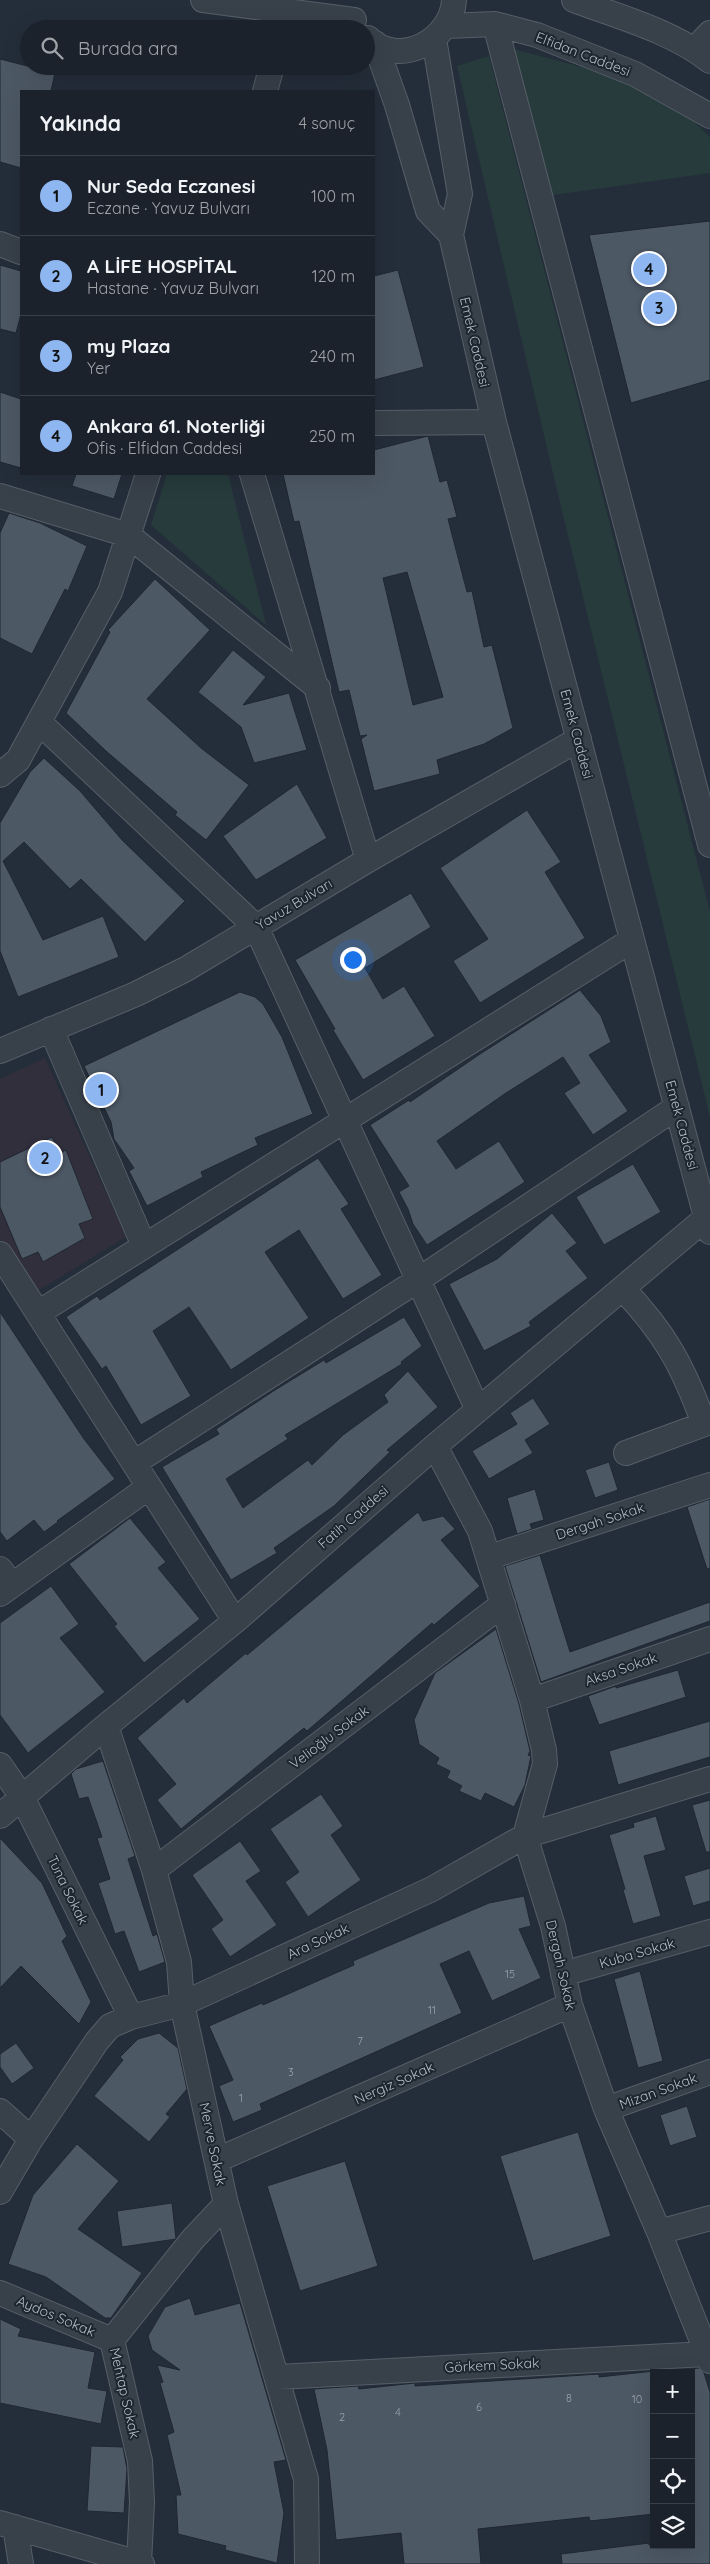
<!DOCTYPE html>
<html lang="tr">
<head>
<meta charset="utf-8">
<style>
	body { margin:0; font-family:Quicksand,sans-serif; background:#282f38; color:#f1f3f6 }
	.controls { position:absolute; right:15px; bottom:15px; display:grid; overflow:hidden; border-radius:0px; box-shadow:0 5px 20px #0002 }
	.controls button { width:45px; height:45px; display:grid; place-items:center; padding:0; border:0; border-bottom:1px solid #393f48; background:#1b222c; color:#f1f3f6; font:25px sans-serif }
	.you { position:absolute; left:352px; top:959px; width:18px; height:18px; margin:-12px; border:4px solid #fff; border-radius:50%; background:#1a73e8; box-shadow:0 0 0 8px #1a73e833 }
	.badge { display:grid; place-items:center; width:32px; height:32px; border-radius:50%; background:#8eb6f0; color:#111; font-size:16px; font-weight:700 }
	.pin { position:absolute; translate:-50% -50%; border:2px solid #fff; box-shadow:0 1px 5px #0006 }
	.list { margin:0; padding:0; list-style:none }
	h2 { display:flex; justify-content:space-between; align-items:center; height:65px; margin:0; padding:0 20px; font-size:21px }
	h2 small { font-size:16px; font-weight:400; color:#a0a4a9 }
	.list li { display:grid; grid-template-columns:32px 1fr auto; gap:15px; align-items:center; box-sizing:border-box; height:80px; padding:0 20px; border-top:1px solid #393f48 }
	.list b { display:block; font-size:19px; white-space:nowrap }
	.list p { margin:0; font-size:16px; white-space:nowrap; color:#a0a4a9 }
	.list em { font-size:16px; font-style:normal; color:#a0a4a9 }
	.icon { flex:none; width:28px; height:28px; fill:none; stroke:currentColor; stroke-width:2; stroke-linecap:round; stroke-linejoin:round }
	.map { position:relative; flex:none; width:710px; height:2564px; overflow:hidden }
	.search { position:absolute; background:#1b222c; box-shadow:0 5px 20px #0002; left:20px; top:20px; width:355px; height:55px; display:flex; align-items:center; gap:12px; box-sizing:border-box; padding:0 18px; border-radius:28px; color:#a0a4a9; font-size:19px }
	.panel { position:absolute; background:#1b222c; box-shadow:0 5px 20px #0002; left:20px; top:90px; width:355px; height:385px; border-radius:0px }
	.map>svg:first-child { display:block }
	.medical { fill:#312f3c }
	.green { fill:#273b3c }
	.building { fill:#4d5865; stroke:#1f2731; fill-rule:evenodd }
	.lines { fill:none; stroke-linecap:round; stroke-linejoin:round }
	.minor-casing { stroke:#565e68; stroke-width:26 }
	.minor { stroke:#38404a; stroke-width:24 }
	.labels { text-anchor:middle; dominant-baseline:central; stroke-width:4; stroke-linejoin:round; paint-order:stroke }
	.number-label { font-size:11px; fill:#9aa2ae }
	.street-label { font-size:14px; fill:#b3bbc6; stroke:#1d252f }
</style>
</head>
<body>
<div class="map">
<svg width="710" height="2564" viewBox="0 0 710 2564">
	<rect width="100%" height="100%" fill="#242e3a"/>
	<path class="medical" d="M 45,1058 L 126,1237 L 34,1293 L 0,1239 L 0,1079 Z"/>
	<path class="green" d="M 510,48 L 618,77 L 693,121 L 710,137 L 710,173 L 553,195 Z
		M 489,56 L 710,912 L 710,1117 L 557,490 L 457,66 Z
		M 167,474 L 228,474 L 266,625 L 151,525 Z"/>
	<path class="building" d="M 0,59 L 55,73 L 51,91 L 21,91 L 21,168 L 0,162 Z
		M 710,221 L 710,380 L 631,403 L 589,235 Z
		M 0,265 L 21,271 L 21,314 L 16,333 L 0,329 Z
		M 398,270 L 424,367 L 374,380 L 374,276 Z
		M 0,392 L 21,399 L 21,468 L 0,462 Z
		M 428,436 L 440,482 L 447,480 L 457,517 L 448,519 L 467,592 L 472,591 L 484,647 L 492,645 L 513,728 L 484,744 L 437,760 L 440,774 L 374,791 L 361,739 L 367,735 L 360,736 L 349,690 L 339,692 L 299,521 L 294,522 L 283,474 L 374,474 L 374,450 ZM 407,572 L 443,697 L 413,705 L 383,578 Z
		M 76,474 L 122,474 L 114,499 L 72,486 Z
		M 9,513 L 40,523 L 87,546 L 68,591 L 65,589 L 32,654 L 0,638 L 0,533 Z
		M 155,579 L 210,630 L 147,699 L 201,748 L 249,785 L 206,840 L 175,815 L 177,812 L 106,751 L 66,713 L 110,632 L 108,630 Z
		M 233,650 L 266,677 L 243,705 L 289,693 L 307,750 L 254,763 L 241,727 L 198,692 Z
		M 44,758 L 80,791 L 122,840 L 185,901 L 145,942 L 81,879 L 70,889 L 24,842 L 3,861 L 43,940 L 103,916 L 119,957 L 18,997 L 0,951 L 0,823 L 30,772 Z
		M 297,784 L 327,838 L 256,880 L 223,836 Z
		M 527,810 L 561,862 L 545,872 L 585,938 L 480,1003 L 453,961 L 488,939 L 440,868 Z
		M 411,893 L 431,927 L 365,968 L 383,999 L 404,986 L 435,1036 L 363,1080 L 333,1030 L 335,1029 L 295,960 Z
		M 580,990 L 601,1016 L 611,1042 L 589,1055 L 628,1111 L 593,1135 L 564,1093 L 580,1083 L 563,1057 L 506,1093 L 437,1141 L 456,1169 L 499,1141 L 525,1182 L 427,1245 L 413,1224 L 408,1209 L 399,1192 L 409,1186 L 370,1125 L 409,1100 L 410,1102 L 480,1054 Z
		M 240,992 L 255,997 L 263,1004 L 282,1037 L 313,1114 L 255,1138 L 258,1145 L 201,1172 L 203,1177 L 147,1206 L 129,1171 L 134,1168 L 114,1139 L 111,1122 L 84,1066 Z
		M 52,1137 L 60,1153 L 66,1150 L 93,1219 L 79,1224 L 85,1238 L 43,1262 L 38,1252 L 22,1259 L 0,1207 L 0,1162 Z
		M 318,1158 L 349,1204 L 341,1209 L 382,1275 L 343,1299 L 299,1230 L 265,1252 L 309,1318 L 231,1370 L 189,1307 L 153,1331 L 191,1396 L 141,1425 L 106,1366 L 102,1369 L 66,1317 L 97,1296 L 100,1300 Z
		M 633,1164 L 661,1212 L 604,1245 L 576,1197 Z
		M 552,1213 L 577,1243 L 566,1251 L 588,1278 L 529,1322 L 531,1326 L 484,1351 L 449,1284 L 497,1259 Z
		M 0,1312 L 84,1439 L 115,1479 L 57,1521 L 58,1522 L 44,1532 L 34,1520 L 7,1541 L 0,1532 Z
		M 404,1317 L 422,1346 L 401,1362 L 402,1364 L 285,1435 L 288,1439 L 226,1479 L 243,1508 L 308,1460 L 312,1465 L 343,1435 L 388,1402 L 384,1395 L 408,1371 L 438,1407 L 387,1450 L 390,1452 L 334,1506 L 274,1548 L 277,1553 L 231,1580 L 162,1467 L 219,1434 L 216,1429 L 275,1390 L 324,1360 L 326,1363 Z
		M 533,1398 L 550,1424 L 525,1440 L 533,1453 L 489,1479 L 472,1451 L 517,1424 L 510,1413 Z
		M 609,1462 L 618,1490 L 595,1498 L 585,1470 Z
		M 535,1489 L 544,1520 L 530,1524 L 532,1529 L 517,1534 L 507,1498 Z
		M 710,1499 L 710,1568 L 707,1569 L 687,1507 Z
		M 418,1512 L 423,1521 L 443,1516 L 455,1529 L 441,1540 L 480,1586 L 434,1625 L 432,1623 L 307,1731 L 304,1728 L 181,1829 L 157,1800 L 176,1784 L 137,1738 L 184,1698 L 187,1703 L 246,1653 L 247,1655 Z
		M 130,1518 L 166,1562 L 158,1568 L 200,1619 L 144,1663 L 114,1626 L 117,1624 L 69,1564 Z
		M 540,1555 L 570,1652 L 710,1602 L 710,1621 L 541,1682 L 505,1566 Z
		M 51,1586 L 79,1624 L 60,1638 L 105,1692 L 28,1753 L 0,1715 L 0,1623 Z
		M 496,1629 L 519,1704 L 530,1751 L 528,1755 L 531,1756 L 525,1785 L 514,1807 L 485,1793 L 481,1801 L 459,1791 L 462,1786 L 447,1778 L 450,1771 L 436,1764 L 439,1758 L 419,1744 L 414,1720 L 435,1673 Z
		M 678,1670 L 686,1697 L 599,1725 L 588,1696 L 616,1686 L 616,1688 Z
		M 710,1721 L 710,1757 L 618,1785 L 609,1751 Z
		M 103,1761 L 135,1856 L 128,1859 L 153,1936 L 157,1934 L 165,1962 L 139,1972 L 124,1931 L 115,1934 L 98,1883 L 110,1879 L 97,1838 L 102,1837 L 88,1797 L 79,1799 L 71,1774 L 76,1769 Z
		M 321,1794 L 343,1826 L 331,1835 L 361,1880 L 308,1917 L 285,1882 L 299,1872 L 270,1829 Z
		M 710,1800 L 710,1852 L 706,1852 L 692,1805 Z
		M 656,1816 L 666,1850 L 644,1856 L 661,1916 L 633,1924 L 623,1890 L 625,1889 L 609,1835 L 634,1827 L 633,1823 Z
		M 0,1838 L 42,1883 L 67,1936 L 62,1941 L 91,2002 L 79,2024 L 21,1966 L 0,1988 Z
		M 240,1841 L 261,1871 L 246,1881 L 277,1925 L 230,1957 L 211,1929 L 223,1920 L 192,1875 Z
		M 710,1868 L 710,1901 L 693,1906 L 684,1876 Z
		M 524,1896 L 531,1926 L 519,1929 L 541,1978 L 492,2001 L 469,1951 L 440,1964 L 462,2013 L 260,2104 L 262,2110 L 233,2122 L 219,2086 L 233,2080 L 209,2026 L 262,2003 L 263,2005 L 354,1965 L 353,1961 L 489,1903 Z
		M 640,1971 L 663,2061 L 638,2068 L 614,1979 Z
		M 159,2033 L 178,2048 L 187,2089 L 166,2114 L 170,2117 L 149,2142 L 94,2096 L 123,2060 L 120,2057 L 138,2039 Z
		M 16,2043 L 34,2068 L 12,2084 L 0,2067 L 0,2054 Z
		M 687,2106 L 697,2137 L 670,2146 L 660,2115 Z
		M 578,2132 L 611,2236 L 533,2261 L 500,2156 Z
		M 77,2144 L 119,2181 L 78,2229 L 142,2273 L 111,2318 L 105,2318 L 46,2277 L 8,2264 L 33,2195 Z
		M 345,2161 L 378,2266 L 300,2291 L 267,2186 Z
		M 172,2203 L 176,2239 L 122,2247 L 117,2211 Z
		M 190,2298 L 195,2315 L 240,2303 L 286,2460 L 274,2462 L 284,2513 L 277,2563 L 225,2550 L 226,2546 L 178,2534 L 176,2495 L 181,2495 L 167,2435 L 174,2432 L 160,2383 L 163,2382 L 157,2365 L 180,2370 L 152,2350 L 148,2336 L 165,2307 Z
		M 0,2319 L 21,2329 L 18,2336 L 95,2352 L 88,2388 L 107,2391 L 101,2424 L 0,2403 Z
		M 699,2368 L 704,2373 L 710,2392 L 710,2564 L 562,2564 L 561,2554 L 649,2543 L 649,2545 L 691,2545 L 691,2369 Z
		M 654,2371 L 654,2514 L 590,2521 L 589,2517 L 478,2529 L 481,2564 L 404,2564 L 401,2533 L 336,2540 L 327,2450 L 314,2389 L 358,2386 L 359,2389 L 415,2383 L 415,2386 L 599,2374 L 599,2377 Z
		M 91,2446 L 123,2447 L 127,2469 L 124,2513 L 87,2511 Z"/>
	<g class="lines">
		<defs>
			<path id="minor" d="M 203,0 L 354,20
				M 574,0 C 619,17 672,31 710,61
				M 495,24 L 710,845
				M 447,26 L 495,24 L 537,35 L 635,74 L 710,116
				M 368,38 C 399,69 452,40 454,0
				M 375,43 L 397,105 L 428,211 L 451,235 L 460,194 L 434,39
				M 695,49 L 710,33
				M 265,91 L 272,66
				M 451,235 L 494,422 L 710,1232
				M 0,244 L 21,252
				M 374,423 L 494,422
				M 252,474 L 368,860
				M 0,496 L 128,535 L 318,688
				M 39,722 L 256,927 L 478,1410
				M 0,775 L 18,760 L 110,592 L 148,474
				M 51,1029 L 144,1246
				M 0,1051 L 136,994 L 186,969 L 368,860 L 579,739
				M 0,1254 L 235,1621
				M 623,1289 C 665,1333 683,1366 704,1424
				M 38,1313 L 632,940
				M 435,1446 L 480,1531 L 532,1700 L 544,1750 L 545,1764 L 525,1836 L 553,1926 L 570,2005 L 606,2109 L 659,2232 L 710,2361
				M 626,1453 L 710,1422
				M 134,1463 L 418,1280 L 677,1107
				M 490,1557 L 710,1485
				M 0,1569 L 12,1585
				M 0,1594 L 149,1487
				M 532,1700 L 710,1639
				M 106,1726 L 154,1870 L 179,1962 L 182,2004 L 226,2204 L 306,2479 L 307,2564
				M 0,1765 L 22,1797 L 131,2017
				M 0,1816 L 106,1726 L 235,1621 L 435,1446 L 706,1218
				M 154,1870 L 503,1604
				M 563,1974 L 710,1932
				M 606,2109 L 710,2072
				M 0,2111 L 31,2139
				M 217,2160 L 570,2005
				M 0,2192 L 31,2139 L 97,2041 L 110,2026 L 131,2017 L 182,2004 L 432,1889 L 525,1836 L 710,1779
				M 659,2232 L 710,2218
				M 0,2293 L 112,2340
				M 278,2377 L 706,2354
				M 0,2523 L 142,2564
				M 15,2527 L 21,2564
				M 139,2563 L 142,2502 L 140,2461 L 112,2340 L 193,2239 L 226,2204"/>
		</defs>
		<use href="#minor" class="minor-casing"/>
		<use href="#minor" class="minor"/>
	</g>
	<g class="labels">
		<g class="number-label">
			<text x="510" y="1974">15</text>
			<text x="432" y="2010">11</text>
			<text x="360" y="2041">7</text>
			<text x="291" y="2072">3</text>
			<text x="241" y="2098">1</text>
			<text x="569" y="2398">8</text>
			<text x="637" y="2399">10</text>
			<text x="479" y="2407">6</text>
			<text x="398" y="2412">4</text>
			<text x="342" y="2417">2</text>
		</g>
		<g class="street-label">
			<text transform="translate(583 54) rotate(21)">Elfidan Caddesi</text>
			<text transform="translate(475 342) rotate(77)">Emek Caddesi</text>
			<text transform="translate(577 734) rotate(75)">Emek Caddesi</text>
			<text transform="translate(294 904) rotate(-31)">Yavuz Bulvarı</text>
			<text transform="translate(682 1125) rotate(75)">Emek Caddesi</text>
			<text transform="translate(353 1517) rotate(-41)">Fatih Caddesi</text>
			<text transform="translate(600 1521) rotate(-18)">Dergah Sokak</text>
			<text transform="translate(621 1669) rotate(-19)">Aksa Sokak</text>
			<text transform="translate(329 1737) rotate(-37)">Velioğlu Sokak</text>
			<text transform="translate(68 1890) rotate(64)">Tuna Sokak</text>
			<text transform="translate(318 1941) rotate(-25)">Ara Sokak</text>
			<text transform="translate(637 1953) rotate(-16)">Kuba Sokak</text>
			<text transform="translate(561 1965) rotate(77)">Dergah Sokak</text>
			<text transform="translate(394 2083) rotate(-24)">Nergiz Sokak</text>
			<text transform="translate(658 2091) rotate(-20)">Mizan Sokak</text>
			<text transform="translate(213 2144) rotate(78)">Merve Sokak</text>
			<text transform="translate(56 2316) rotate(23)">Aydos Sokak</text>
			<text transform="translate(492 2365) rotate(-3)">Görkem Sokak</text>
			<text transform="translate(125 2393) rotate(77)">Mehtap Sokak</text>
		</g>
	</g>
</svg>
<div class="controls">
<button>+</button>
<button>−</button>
<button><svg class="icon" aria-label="locate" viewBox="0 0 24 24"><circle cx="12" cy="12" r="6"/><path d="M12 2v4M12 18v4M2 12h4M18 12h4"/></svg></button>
<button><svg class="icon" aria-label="layers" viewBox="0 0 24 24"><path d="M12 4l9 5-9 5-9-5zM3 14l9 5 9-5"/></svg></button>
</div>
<div class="you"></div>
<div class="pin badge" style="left:101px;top:1090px">1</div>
<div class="pin badge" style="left:45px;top:1158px">2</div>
<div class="pin badge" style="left:659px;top:308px">3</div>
<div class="pin badge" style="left:649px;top:269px">4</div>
<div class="search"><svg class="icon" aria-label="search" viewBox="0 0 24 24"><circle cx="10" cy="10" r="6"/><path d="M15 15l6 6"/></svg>Burada ara</div>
<section class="panel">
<h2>Yakında<small>4 sonuç</small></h2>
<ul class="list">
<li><span class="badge">1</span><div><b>Nur Seda Eczanesi</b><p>Eczane · Yavuz Bulvarı</p></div><em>100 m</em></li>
<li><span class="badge">2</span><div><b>A LİFE HOSPİTAL</b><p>Hastane · Yavuz Bulvarı</p></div><em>120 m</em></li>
<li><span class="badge">3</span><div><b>my Plaza</b><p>Yer</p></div><em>240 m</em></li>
<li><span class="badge">4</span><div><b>Ankara 61. Noterliği</b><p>Ofis · Elfidan Caddesi</p></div><em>250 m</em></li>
</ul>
</section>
</div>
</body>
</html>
